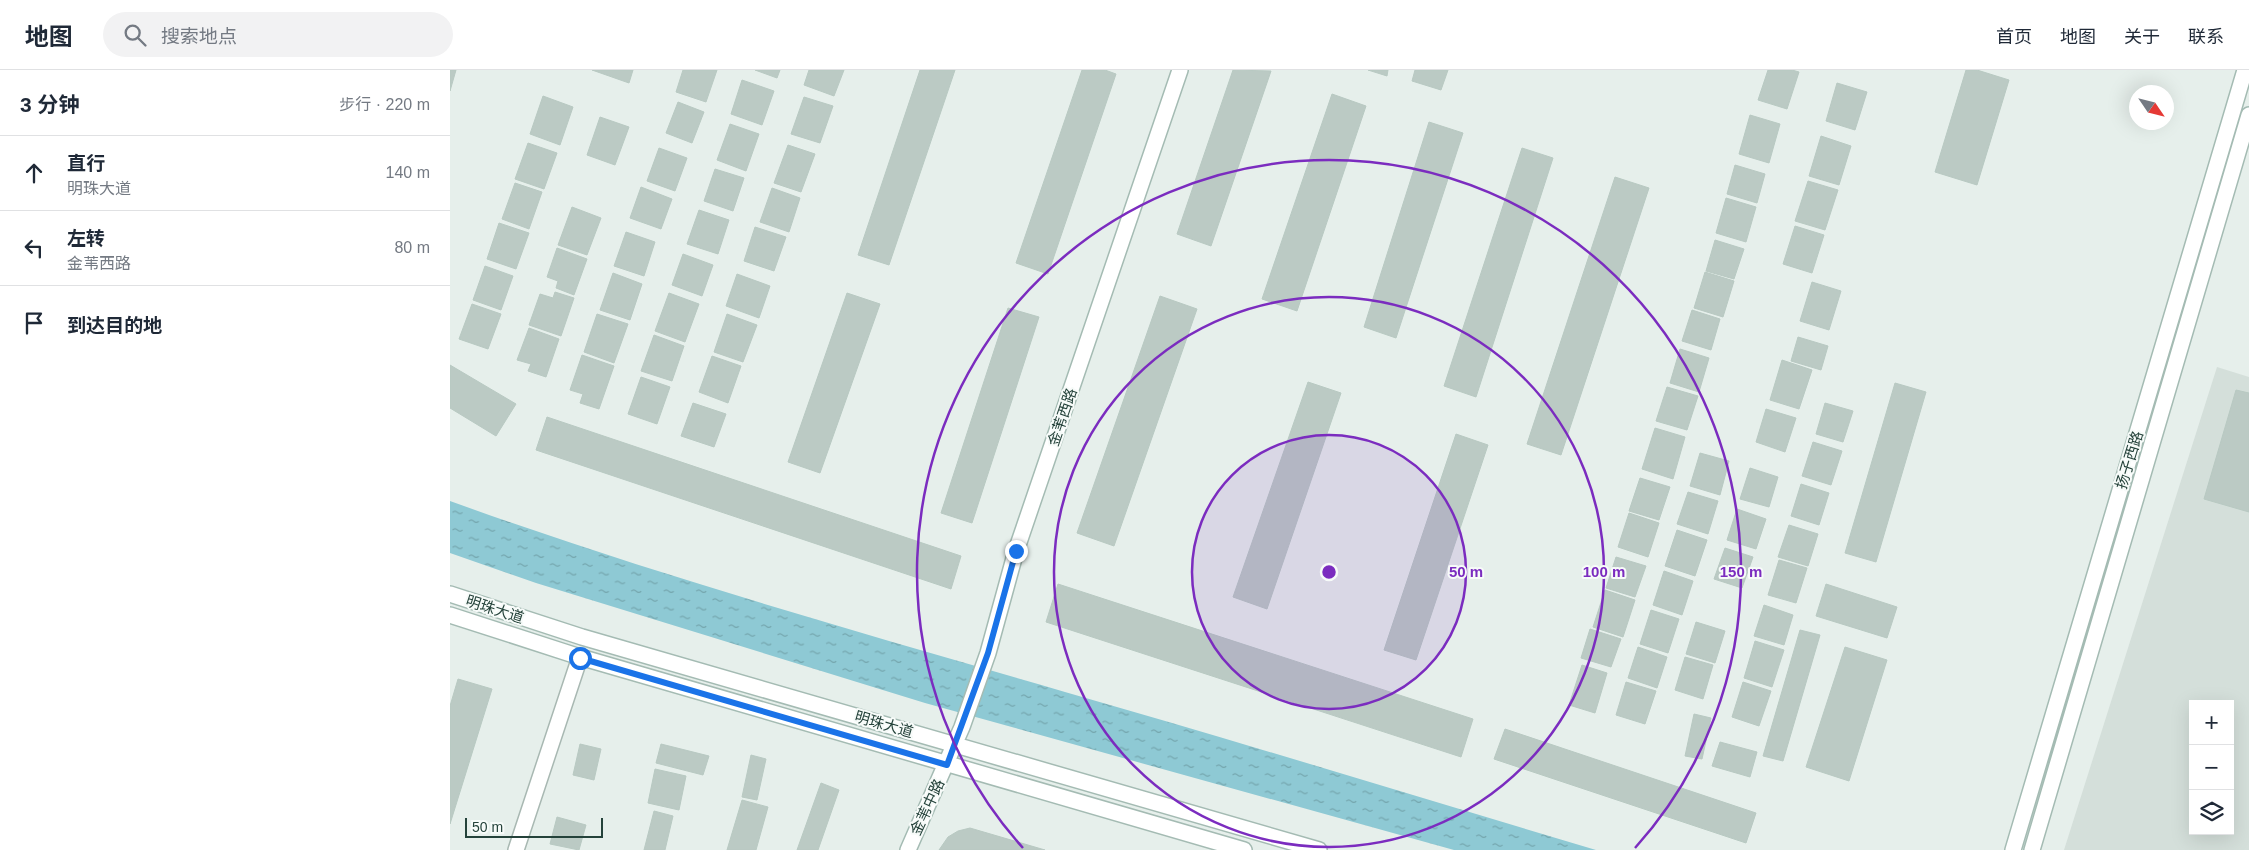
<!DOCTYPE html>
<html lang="zh">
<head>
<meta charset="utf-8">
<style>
	body { margin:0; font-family:Arial,"Noto Sans SC",sans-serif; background:#f2f2f3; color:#1f2937 }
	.controls { position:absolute; right:15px; bottom:15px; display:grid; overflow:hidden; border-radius:0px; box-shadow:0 5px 20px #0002 }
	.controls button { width:45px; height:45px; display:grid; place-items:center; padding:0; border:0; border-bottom:1px solid #e0e1e3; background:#fff; color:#1f2937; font:25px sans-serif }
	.compass { position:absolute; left:1679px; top:15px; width:45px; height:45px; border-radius:50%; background:#fff; box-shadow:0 5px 20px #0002; rotate:125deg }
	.scale { position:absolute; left:15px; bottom:12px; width:138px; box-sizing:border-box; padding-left:5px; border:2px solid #24423a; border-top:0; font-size:14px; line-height:18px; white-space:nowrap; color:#24423a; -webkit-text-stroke:4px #f7fbf9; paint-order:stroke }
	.stop { position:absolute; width:15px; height:15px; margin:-11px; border:4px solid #1a73e8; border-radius:50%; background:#fff }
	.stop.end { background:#1a73e8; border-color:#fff; box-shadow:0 1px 5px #0008 }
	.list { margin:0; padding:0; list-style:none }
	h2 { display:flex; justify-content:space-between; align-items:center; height:65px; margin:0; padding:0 20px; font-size:21px }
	h2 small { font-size:16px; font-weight:400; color:#747a83 }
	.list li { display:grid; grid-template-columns:32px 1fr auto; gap:15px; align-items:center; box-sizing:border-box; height:75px; padding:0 20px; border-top:1px solid #e0e1e3 }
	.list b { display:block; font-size:19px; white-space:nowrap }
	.list p { margin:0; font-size:16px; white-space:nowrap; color:#747a83 }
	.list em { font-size:16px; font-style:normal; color:#747a83 }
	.icon { flex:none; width:28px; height:28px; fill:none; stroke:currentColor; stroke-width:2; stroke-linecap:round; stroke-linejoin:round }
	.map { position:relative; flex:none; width:1799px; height:780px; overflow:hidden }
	header { display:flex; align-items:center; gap:30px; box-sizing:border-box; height:70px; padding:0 25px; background:#fff; border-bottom:1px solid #e0e1e3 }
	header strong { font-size:24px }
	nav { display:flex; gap:28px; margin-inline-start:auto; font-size:18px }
	.search { width:350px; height:45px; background:#f2f2f3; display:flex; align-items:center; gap:12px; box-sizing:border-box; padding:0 18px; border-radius:28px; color:#747a83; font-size:19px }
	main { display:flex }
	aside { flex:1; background:#fff }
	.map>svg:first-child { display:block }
	.built { fill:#d4dfda; fill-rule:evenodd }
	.water { fill:url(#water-ripples) }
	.building { fill:#bbcac4; stroke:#b8c9c2 }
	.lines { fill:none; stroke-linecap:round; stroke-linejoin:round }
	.street-casing { stroke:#a8b8b2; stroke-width:18 }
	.secondary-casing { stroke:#a4bbb3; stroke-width:18 }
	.street { stroke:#fff; stroke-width:15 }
	.secondary { stroke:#fff; stroke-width:15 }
	.route { stroke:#1a73e8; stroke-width:6 }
	.ring { fill:none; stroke:#7b2cbf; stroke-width:2.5 }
	.labels { text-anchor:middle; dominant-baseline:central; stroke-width:4; stroke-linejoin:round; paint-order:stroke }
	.street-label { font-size:15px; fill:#24423a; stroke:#f7fbf9 }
	.centre { fill:#7b2cbf; stroke:#f7fbf9; stroke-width:2.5 }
	.ring-label { font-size:15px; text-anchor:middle; font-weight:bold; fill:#7b2cbf; stroke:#f7fbf9; stroke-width:4; stroke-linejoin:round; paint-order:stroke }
</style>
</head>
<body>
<header>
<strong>地图</strong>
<div class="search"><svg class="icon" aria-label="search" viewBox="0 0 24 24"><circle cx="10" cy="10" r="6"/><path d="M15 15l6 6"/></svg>搜索地点</div>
<nav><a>首页</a><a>地图</a><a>关于</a><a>联系</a></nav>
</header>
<main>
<aside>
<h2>3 分钟<small>步行 · 220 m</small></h2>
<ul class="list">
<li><svg class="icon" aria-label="ahead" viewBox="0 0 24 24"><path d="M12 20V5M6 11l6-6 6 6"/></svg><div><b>直行</b><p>明珠大道</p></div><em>140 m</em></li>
<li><svg class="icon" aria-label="left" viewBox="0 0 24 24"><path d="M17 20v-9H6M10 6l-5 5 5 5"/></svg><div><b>左转</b><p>金苇西路</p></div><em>80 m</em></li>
<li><svg class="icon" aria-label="arrive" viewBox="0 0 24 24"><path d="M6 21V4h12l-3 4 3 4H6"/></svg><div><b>到达目的地</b></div></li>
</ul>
</aside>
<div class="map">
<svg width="1799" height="780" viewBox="0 0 1799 780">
	<defs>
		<pattern id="water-ripples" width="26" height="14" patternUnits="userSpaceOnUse" patternTransform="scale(1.25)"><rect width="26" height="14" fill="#8ec9d4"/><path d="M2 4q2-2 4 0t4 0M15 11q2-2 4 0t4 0" fill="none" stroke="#74a5ad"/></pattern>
	</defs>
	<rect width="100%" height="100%" fill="#e6efeb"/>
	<path class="built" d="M 1767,297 L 1799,307 L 1799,780 L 1614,780 ZM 1743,634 L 1780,634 L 1780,761 L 1743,761 Z"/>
	<path class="water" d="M 0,431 C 202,504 409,562 615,622 C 793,673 969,727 1146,780 L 1004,780 L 475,633 L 86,513 L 0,483 Z"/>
	<path class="building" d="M 0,0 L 6,0 L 0,21 Z
		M 142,0 L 183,0 L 179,13 Z
		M 233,0 L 267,0 L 256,32 L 226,22 Z
		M 305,0 L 330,0 L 327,8 Z
		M 359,0 L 394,0 L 384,26 L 354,15 Z
		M 470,0 L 505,0 L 439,195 L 408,185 Z
		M 632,0 L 655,0 L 666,4 L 598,204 L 566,193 Z
		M 783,0 L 821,1 L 761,176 L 727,164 Z
		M 918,0 L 938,0 L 937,6 Z
		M 965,0 L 998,0 L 991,20 L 962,11 Z
		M 1318,0 L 1342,0 L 1349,2 L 1337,39 L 1308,30 Z
		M 1516,0 L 1527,0 L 1559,10 L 1527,115 L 1485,102 Z
		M 292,10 L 324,21 L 312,55 L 281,44 Z
		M 1387,13 L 1417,22 L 1405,60 L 1376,51 Z
		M 882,24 L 916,36 L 847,241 L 812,229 Z
		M 93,26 L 123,37 L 110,75 L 80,64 Z
		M 354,27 L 383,36 L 370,73 L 341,64 Z
		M 228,32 L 254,42 L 242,73 L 216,63 Z
		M 1300,45 L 1330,54 L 1319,93 L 1289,84 Z
		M 150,47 L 179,57 L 165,95 L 137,85 Z
		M 979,52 L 1013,63 L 946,268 L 914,257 Z
		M 280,54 L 309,64 L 296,101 L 267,90 Z
		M 1371,66 L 1401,76 L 1389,115 L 1359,106 Z
		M 78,73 L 107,83 L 94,119 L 65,109 Z
		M 338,75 L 365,84 L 351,122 L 324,113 Z
		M 209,78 L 237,88 L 225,121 L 197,111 Z
		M 1072,78 L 1103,88 L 1026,327 L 994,316 Z
		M 1285,95 L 1315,104 L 1307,133 L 1277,124 Z
		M 265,99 L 294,108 L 283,141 L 254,131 Z
		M 1165,107 L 1199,118 L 1111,385 L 1077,374 Z
		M 1358,111 L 1388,120 L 1375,160 L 1345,151 Z
		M 65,113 L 92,122 L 79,159 L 52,149 Z
		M 191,117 L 222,129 L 211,159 L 180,148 Z
		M 322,118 L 350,128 L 339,162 L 310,152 Z
		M 1276,128 L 1306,137 L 1296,172 L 1266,163 Z
		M 122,137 L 151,148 L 137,185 L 108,175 Z
		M 249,140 L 279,150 L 268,184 L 237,174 Z
		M 49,153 L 79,163 L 66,199 L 37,189 Z
		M 1345,156 L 1374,165 L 1362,203 L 1333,194 Z
		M 305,157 L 336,167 L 324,201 L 294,191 Z
		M 176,162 L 205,172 L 194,206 L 164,196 Z
		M 1265,170 L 1294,179 L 1284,209 L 1256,201 Z
		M 107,178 L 137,189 L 124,225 L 106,218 L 108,211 L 97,207 Z
		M 233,184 L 263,195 L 252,226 L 222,215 Z
		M 35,196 L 63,206 L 51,240 L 23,230 Z
		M 1255,202 L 1284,211 L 1273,247 L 1244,238 Z
		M 163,203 L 192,214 L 180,250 L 150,240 Z
		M 287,204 L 320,216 L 309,248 L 276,236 Z
		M 1362,212 L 1391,221 L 1379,260 L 1350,251 Z
		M 105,222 L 124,228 L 111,266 L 79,255 L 90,224 L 103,228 Z
		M 219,223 L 249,234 L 235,272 L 205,261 Z
		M 397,223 L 430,234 L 370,403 L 338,392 Z
		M 710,226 L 747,239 L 664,476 L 627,463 Z
		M 22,234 L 51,244 L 38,279 L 9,269 Z
		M 558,238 L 589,247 L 522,453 L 491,443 Z
		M 1242,240 L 1270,249 L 1261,280 L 1232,271 Z
		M 147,244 L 178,254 L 164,293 L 134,282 Z
		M 277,244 L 307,255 L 293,292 L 264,282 Z
		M 79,258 L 109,269 L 96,307 L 78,301 L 81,294 L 67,290 Z
		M 204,265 L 234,276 L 222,311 L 191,301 Z
		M 1348,267 L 1378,276 L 1371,300 L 1341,291 Z
		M 1230,279 L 1259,288 L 1249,322 L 1220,313 Z
		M 132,285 L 164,296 L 149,339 L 130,333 L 133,324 L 120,320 Z
		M 262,286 L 291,296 L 278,333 L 249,322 Z
		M 1332,290 L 1362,300 L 1349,339 L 1320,330 Z
		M 0,295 L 66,334 L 46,366 L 0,338 Z
		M 191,307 L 220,317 L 207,354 L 178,344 Z
		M 858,312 L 891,323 L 817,539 L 783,527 Z
		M 1445,313 L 1476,322 L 1426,492 L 1395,483 Z
		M 1217,317 L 1248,326 L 1237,360 L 1206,351 Z
		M 1786,320 L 1799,323 L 1799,442 L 1754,429 Z
		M 243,333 L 276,344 L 264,377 L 231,366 Z
		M 1375,333 L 1403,341 L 1393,372 L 1366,364 Z
		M 1316,339 L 1346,348 L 1335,382 L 1306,372 Z
		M 97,347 L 511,486 L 501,519 L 86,380 Z
		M 1205,358 L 1235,367 L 1223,409 L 1192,399 Z
		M 1006,364 L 1038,375 L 966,590 L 934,580 Z
		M 1363,372 L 1392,381 L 1381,415 L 1352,406 Z
		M 1250,383 L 1279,391 L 1270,425 L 1240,416 Z
		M 1300,398 L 1328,407 L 1319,437 L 1290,429 Z
		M 1190,408 L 1220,417 L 1209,450 L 1179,441 Z
		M 1351,414 L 1379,423 L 1369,455 L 1341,446 Z
		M 1238,422 L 1268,431 L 1258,464 L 1227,454 Z
		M 1287,439 L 1316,449 L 1306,479 L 1277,470 Z
		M 1179,443 L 1209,453 L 1198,487 L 1168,477 Z
		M 1339,455 L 1368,464 L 1358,496 L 1328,487 Z
		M 1227,460 L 1257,470 L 1245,506 L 1215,496 Z
		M 1275,478 L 1303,487 L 1292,518 L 1264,509 Z
		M 1166,487 L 1196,496 L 1185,527 L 1156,518 Z
		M 1329,490 L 1357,498 L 1346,533 L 1318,525 Z
		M 1214,501 L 1243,511 L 1232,545 L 1203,535 Z
		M 608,514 L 1023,649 L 1011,687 L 596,552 Z
		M 1376,514 L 1447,537 L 1437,568 L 1366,546 Z
		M 1155,520 L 1185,530 L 1173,567 L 1143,557 Z
		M 1314,535 L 1343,545 L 1334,575 L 1304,566 Z
		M 1201,540 L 1229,549 L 1218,583 L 1190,574 Z
		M 1246,552 L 1275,561 L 1265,593 L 1236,584 Z
		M 1140,559 L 1171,569 L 1161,597 L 1131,588 Z
		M 1350,560 L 1370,565 L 1333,691 L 1313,686 Z
		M 1305,571 L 1334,580 L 1322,617 L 1294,608 Z
		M 1188,577 L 1217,587 L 1207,618 L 1178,608 Z
		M 1395,577 L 1437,590 L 1399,711 L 1356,697 Z
		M 1235,587 L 1263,595 L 1253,629 L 1225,620 Z
		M 1132,595 L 1157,603 L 1145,643 L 1119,635 Z
		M 8,609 L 42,619 L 0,754 L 0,636 Z
		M 1176,612 L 1206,621 L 1195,654 L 1166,645 Z
		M 1293,612 L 1321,621 L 1309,656 L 1282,647 Z
		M 1244,644 L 1261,648 L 1252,689 L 1235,686 Z
		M 1055,659 L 1306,743 L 1296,773 L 1044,689 Z
		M 1270,672 L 1307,682 L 1300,707 L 1262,696 Z
		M 130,674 L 151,679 L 144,710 L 123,705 Z
		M 211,674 L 259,686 L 253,705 L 206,693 Z
		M 301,685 L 316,689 L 307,730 L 292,727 Z
		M 205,699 L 236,706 L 229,740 L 198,733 Z
		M 371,713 L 389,720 L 368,780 L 347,780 Z
		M 292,730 L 318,737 L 306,780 L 277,780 Z
		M 204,741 L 223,746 L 215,780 L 194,780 Z
		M 107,747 L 136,755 L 129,780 L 100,774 Z
		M 520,758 L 595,780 L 489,780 L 498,767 L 508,761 Z"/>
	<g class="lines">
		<defs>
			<path id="street" d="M 66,780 L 130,587"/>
			<path id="secondary" d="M 0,524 L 132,567 L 869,780
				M 0,545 L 130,587 L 794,780
				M 458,780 L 512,657 L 538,583 L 566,481 L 730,0
				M 1563,780 L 1795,0
				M 1582,780 L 1799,45"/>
		</defs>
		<use href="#street" class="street-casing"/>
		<use href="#secondary" class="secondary-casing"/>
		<use href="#street" class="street"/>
		<use href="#secondary" class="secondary"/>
	</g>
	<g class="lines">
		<path class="route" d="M 130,588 L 497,695 L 538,583 L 566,481"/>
	</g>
	<circle cx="879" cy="502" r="137" fill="#7b2cbf" fill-opacity=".12"/>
	<g class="ring">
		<circle cx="879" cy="502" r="137"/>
		<circle cx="879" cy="502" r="275"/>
		<path d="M573 778A412 412 0 1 1 1185 778"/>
	</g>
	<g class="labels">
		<g class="street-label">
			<text transform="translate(612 347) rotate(-71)">金苇西路</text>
			<text transform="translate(1679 390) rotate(-73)">扬子西路</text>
			<text transform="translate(45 539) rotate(18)">明珠大道</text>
			<text transform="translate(434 654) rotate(16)">明珠大道</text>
			<text transform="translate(477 737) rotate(-65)">金苇中路</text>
		</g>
	</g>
	<circle cx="879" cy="502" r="8" class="centre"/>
	<g class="ring-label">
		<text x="1016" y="507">50 m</text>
		<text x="1154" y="507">100 m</text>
		<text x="1291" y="507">150 m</text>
	</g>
</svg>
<div class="controls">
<button>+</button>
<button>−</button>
<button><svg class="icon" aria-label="layers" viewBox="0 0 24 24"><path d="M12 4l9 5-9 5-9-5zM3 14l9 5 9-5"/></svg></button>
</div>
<svg class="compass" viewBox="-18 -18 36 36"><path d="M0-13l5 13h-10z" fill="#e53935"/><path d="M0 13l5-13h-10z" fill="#747a83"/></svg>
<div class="scale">50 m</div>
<div class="stop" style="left:130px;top:588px"></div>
<div class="stop end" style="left:566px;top:481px"></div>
</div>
</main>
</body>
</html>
